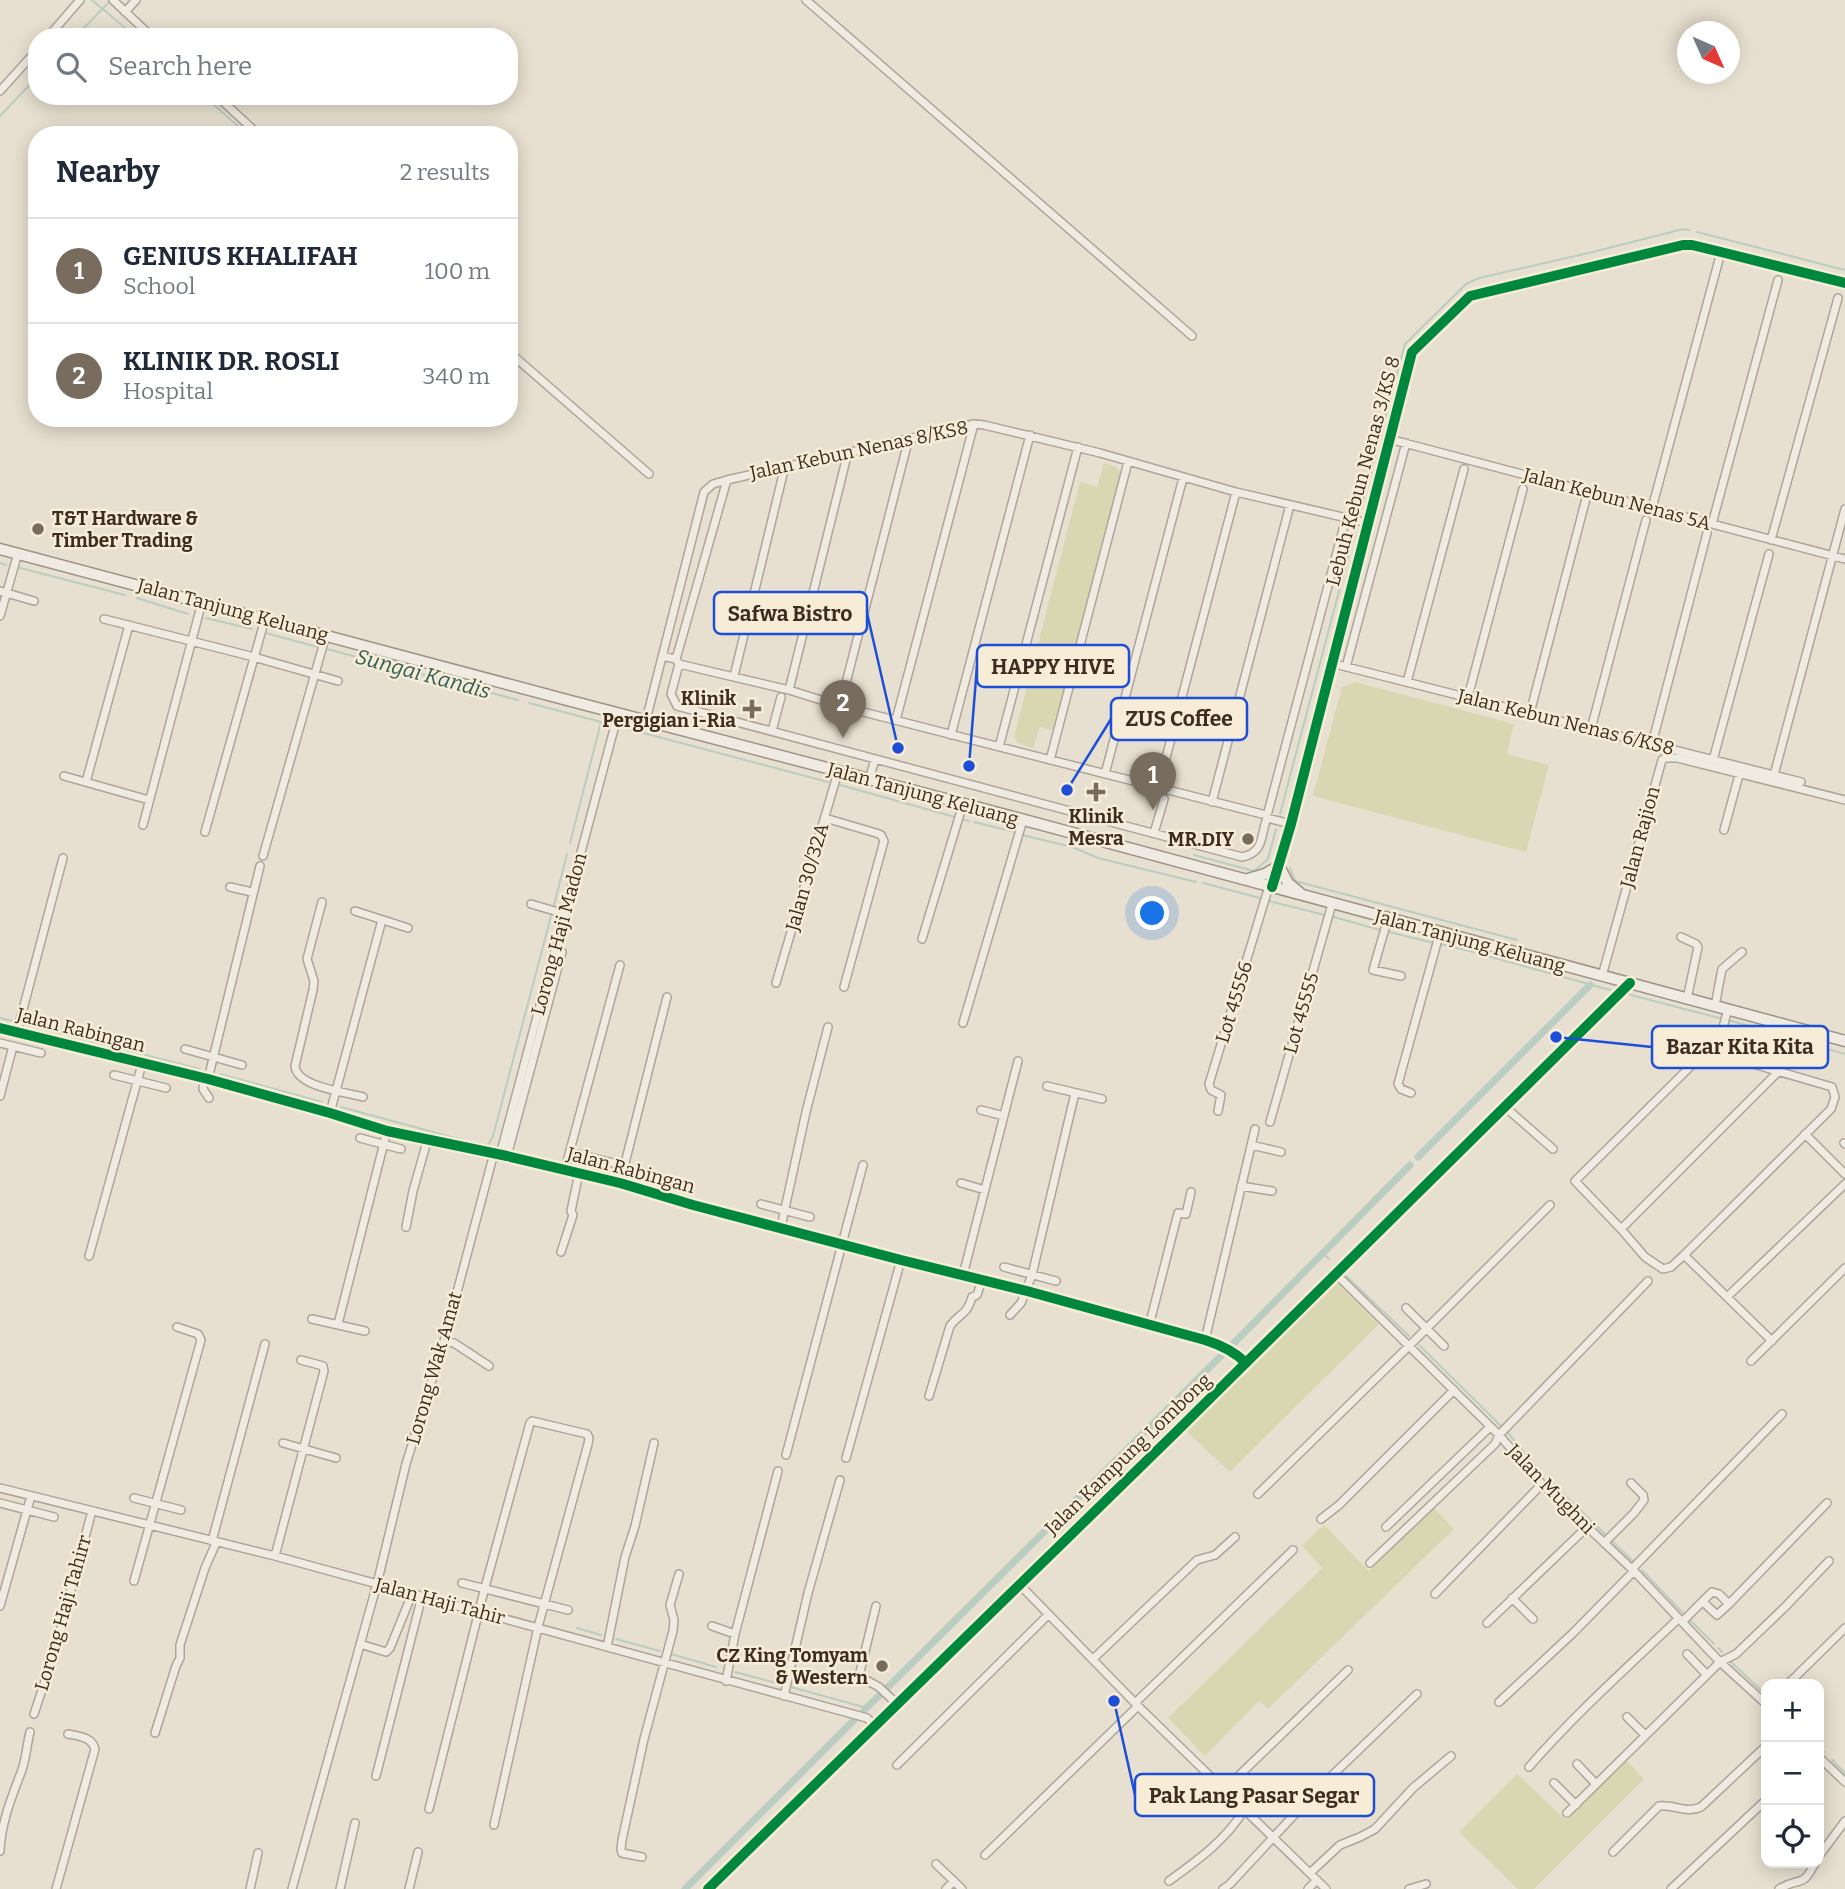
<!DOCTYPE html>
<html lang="en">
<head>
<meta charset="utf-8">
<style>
	body { margin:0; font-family:Bitter,serif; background:#f6f6f7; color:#1f2937 }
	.controls { position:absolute; right:21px; bottom:21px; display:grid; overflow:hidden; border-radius:14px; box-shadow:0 4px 18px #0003 }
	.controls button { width:63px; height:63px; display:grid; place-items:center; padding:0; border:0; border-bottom:2px solid #e0e1e3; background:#fff; color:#1f2937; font:35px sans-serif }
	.compass { position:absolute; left:1677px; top:21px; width:63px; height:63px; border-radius:50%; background:#fff; box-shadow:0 4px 18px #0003; rotate:135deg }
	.you { position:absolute; left:1153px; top:914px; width:24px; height:24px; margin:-18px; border:5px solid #fff; border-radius:50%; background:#1a73e8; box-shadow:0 0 0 10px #1a73e833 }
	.badge { display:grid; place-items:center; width:46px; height:46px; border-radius:50%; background:#786c5e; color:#fff; font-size:23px; font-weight:700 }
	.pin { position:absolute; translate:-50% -58px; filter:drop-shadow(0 2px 4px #0008) }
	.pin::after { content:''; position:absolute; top:37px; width:24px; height:21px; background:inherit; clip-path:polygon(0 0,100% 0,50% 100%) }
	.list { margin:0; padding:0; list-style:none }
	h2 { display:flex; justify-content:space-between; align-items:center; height:91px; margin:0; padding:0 28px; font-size:30px }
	h2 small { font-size:23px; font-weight:400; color:#747a83 }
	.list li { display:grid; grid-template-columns:46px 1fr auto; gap:21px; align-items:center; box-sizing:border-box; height:105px; padding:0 28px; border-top:2px solid #e0e1e3 }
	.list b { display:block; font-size:26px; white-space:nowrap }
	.list p { margin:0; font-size:23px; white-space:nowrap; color:#747a83 }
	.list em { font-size:23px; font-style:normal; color:#747a83 }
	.icon { flex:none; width:38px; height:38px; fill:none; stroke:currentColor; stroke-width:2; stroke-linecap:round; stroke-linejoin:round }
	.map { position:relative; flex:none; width:1845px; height:1889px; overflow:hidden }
	.search { position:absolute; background:#fff; box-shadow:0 4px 18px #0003; left:28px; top:28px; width:490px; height:77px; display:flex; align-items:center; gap:18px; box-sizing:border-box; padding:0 24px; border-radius:28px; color:#747a83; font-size:26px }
	.panel { position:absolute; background:#fff; box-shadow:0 4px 18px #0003; left:28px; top:126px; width:490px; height:301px; border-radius:28px }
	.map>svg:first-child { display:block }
	.green { fill:#d8d7b2 }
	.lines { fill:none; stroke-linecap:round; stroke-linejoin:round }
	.stream { stroke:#bbccc1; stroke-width:2 }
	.canal { stroke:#bbccc1; stroke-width:7 }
	.street-casing { stroke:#ada598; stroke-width:10 }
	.secondary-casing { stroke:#9c9488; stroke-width:13 }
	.street { stroke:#efeae2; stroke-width:7 }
	.secondary { stroke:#efeae2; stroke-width:10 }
	.cycleway-casing { stroke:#f7edd7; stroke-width:15 }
	.cycleway { stroke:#00873e; stroke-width:10 }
	.poi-dot { fill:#786c5e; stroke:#f7edd7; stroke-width:2.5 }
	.labels { text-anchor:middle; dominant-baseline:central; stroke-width:5; stroke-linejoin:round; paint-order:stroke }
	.street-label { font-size:19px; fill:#3d2d20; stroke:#f7edd7 }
	.poi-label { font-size:19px; font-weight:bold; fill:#3d2d20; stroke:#f7edd7; text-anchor:end }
	.water-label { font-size:21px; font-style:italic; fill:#2e5d59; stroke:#f7edd7 }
	.leader { fill:none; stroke:#1d4ed8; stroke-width:2.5 }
	.callout-dot { fill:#1d4ed8; stroke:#f7edd7; stroke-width:2.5 }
	.callout { fill:#f7edd7; stroke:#1d4ed8; stroke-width:2.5 }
	.callout-label { font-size:21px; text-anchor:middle; font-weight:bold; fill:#3d2d20 }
</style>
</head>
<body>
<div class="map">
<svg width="1845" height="1889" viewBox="0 0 1845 1889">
	<rect width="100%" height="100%" fill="#e7e0d0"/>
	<path class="green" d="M 1104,463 L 1116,467 L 1121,473 L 1054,731 L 1040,727 L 1033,748 L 1018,743 L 1014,737 L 1080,482 L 1097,487 Z
		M 1355,682 L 1514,724 L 1507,754 L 1549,765 L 1526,852 L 1313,796 L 1342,687 Z
		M 1337,1282 L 1379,1324 L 1230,1472 L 1186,1431 Z
		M 1434,1508 L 1454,1529 L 1268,1709 L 1259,1701 L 1205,1756 L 1168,1718 L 1322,1568 L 1302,1546 L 1324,1525 L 1369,1571 Z
		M 1626,1760 L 1644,1779 L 1534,1889 L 1518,1889 L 1459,1832 L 1517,1774 L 1566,1820 Z"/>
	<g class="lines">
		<path class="stream" d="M 92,0 L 136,37
			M 75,37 L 111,0
			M 204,96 L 248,135
			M 0,116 L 37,77
			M 1697,232 L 1845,270
			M 1361,508 L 1405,344 L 1466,284 L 1479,278 L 1593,252 L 1683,229 L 1689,230
			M 0,563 L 6,565
			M 20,568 L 125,595
			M 137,598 L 188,614
			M 206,618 L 252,629
			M 266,633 L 317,647
			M 327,649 L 518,700
			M 529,703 L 609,724
			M 617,726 L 828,782
			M 840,785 L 955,817
			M 1280,814 L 1355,531
			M 962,819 L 969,821
			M 974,822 L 1015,832
			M 1022,835 L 1072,847 L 1098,858 L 1196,882
			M 570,843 L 601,722
			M 1194,855 L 1254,871 L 1268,859 L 1276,829
			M 1290,868 L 1295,881 L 1517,940
			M 1203,883 L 1260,898
			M 1269,901 L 1325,915
			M 554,905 L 567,854
			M 1334,917 L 1380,930
			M 1385,931 L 1434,943
			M 1440,944 L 1474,952
			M 1484,955 L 1610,990
			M 1627,994 L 1723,1019
			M 0,1018 L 16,1022
			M 1728,1020 L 1845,1054
			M 21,1023 L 200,1069
			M 220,1074 L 322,1102
			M 341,1107 L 484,1146 L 488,1145 L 493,1136 L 551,916
			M 1323,1254 L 1329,1259
			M 1344,1274 L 1409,1336
			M 1419,1345 L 1501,1426
			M 1508,1433 L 1541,1473
			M 1550,1481 L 1608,1537
			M 1612,1541 L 1633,1561
			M 1642,1570 L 1683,1613
			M 1690,1620 L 1714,1644
			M 577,1628 L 601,1635
			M 616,1639 L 660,1651
			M 1718,1648 L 1722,1652
			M 671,1654 L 716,1667
			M 1730,1661 L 1766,1695
			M 735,1672 L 780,1684
			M 791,1687 L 867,1708
			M 1819,1747 L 1824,1752
			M 1832,1760 L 1845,1773"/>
		<path class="canal" d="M 1418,1157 L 1590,985
			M 1233,1344 L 1410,1165
			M 888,1687 L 1224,1353
			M 864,1710 L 880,1695
			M 685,1889 L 854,1720"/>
		<defs>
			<path id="street" d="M 113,0 L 152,37
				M 806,0 L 1192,336
				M 125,12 L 136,0
				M 48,37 L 80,0
				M 0,91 L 37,50
				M 217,96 L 259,135
				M 509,352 L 649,474
				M 1389,439 L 1845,559
				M 1652,508 L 1721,252
				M 1712,524 L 1778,280
				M 1771,540 L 1838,298
				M 0,591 L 34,601
				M 0,616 L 18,553
				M 104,619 L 254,657 L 338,681
				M 662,656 L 676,659 L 679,664 L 671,694 L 677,706 L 1242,857 C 1265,852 1260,836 1267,818 L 1291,824
				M 676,659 L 727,480
				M 1331,663 L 1801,782
				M 679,664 L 789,690 L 840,706 L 1262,814
				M 1346,667 L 1406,443
				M 734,676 L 785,466
				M 1407,682 L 1464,469
				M 789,690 L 848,452
				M 1468,697 L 1523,489
				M 840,706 L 909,438
				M 1530,713 L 1588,491
				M 646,720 L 704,492 L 713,484 L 727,480 L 974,424 L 984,425 L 1100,453 L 1236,492 L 1368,523
				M 896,720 L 974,424
				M 1591,729 L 1646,520
				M 772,731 L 781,697
				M 951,735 L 1030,435
				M 1652,744 L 1707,533
				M 999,747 L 1078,447
				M 1050,760 L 1128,462
				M 1713,760 L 1769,554
				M 1105,774 L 1183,478
				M 1774,775 L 1845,509
				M 64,776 L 149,800
				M 869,780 L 875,759
				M 86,782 L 129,625
				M 1158,788 L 1236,492
				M 1212,802 L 1290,505
				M 1268,812 L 1346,518
				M 825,818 L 876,833 L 881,835 L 884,841 L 844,987
				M 143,825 L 202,602
				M 1724,830 L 1739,775
				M 205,832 L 265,619
				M 1154,833 L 1164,799
				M 263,856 L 326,635
				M 230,887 L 252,892
				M 322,902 L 307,959 L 314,981 L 313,990 L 295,1066 C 297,1087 345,1092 363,1097
				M 531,904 L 565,914
				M 355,911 L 408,928
				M 1388,918 L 1373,970 L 1401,976
				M 1681,937 L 1696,944 L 1698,947 L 1687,999
				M 922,939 L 963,804
				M 1602,976 L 1662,760 L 1665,758 L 1677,758 L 1845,800
				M 776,983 L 838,772
				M 1715,1006 L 1722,969 L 1742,952
				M 963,1023 L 1023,820
				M 0,1028 L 208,1079 L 330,1113 L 387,1131 L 507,1156 L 620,1183 L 693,1205 L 901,1260 L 1027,1291 L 1205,1340 C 1221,1345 1234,1351 1246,1363
				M 17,1032 L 63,858
				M 1668,1039 L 1832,1087 L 1835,1097 L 1831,1109 L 1684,1255 L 1671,1267 L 1663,1269 L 1645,1257 L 1621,1229 L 1575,1181 L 1707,1050
				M 0,1043 L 41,1053
				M 185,1049 L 242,1065
				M 1716,1053 L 1728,1009
				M 114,1075 L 166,1088
				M 204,1078 L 203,1089 L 209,1098
				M 208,1079 L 260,866
				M 1047,1086 L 1102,1099
				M 1411,1093 L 1401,1089 L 1398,1084 L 1440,932
				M 0,1096 L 13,1046
				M 1505,1107 L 1553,1149
				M 981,1110 L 1004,1116
				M 1218,1111 L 1221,1095 L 1211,1090 L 1209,1084 L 1269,886
				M 330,1113 L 382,920
				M 1270,1122 L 1332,904
				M 1805,1134 L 1845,1174
				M 360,1138 L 401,1149
				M 1844,1143 L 1845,1144
				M 1251,1145 L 1281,1152
				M 570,1152 L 625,1166
				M 500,1155 L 618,714
				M 507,1156 L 562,952 L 555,950
				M 565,1169 L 620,965
				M 620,1183 L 667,997
				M 961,1183 L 985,1190
				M 1241,1186 L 1272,1191
				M 761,1204 L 810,1217
				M 406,1227 L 413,1191 L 428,1138
				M 781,1227 L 806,1112 L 828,1027
				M 1621,1229 L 1779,1071
				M 561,1252 L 573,1215 L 571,1211 L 579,1173
				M 1684,1255 L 1772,1341
				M 89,1256 L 142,1064
				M 1004,1267 L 1056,1281
				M 1336,1274 L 1499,1435 L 1542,1484 L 1634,1571 L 1720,1662 L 1766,1704
				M 963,1275 L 1018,1061
				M 1727,1297 L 1845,1184
				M 1406,1308 L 1444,1346
				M 1010,1315 L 1021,1303 L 1032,1275 L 1075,1093
				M 312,1319 L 365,1331
				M 338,1324 L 387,1131
				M 1149,1326 L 1178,1213 L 1186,1214 L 1191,1192
				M 1205,1340 L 1255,1129
				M 444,1341 L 454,1343 L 489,1366
				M 1751,1361 L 1845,1268
				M 929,1396 L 950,1326 C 960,1312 966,1317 972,1297 L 977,1295 L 982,1280
				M 283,1443 L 336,1458
				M 786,1455 L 863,1165
				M 846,1458 L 901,1260
				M 0,1488 L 275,1556 L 867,1718 L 875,1726
				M 1258,1494 L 1409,1346 L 1550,1205
				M 134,1498 L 181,1510
				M 0,1503 L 54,1517
				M 1321,1519 L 1339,1505 L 1454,1390
				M 1386,1527 L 1490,1427
				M 212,1541 L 265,1344
				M 1604,1543 L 1634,1513 L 1644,1500 L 1643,1495 L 1631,1483
				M 275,1556 L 324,1371 L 323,1366 L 301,1360
				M 1370,1563 L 1495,1444 L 1499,1435 L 1648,1281
				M 1632,1569 L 1782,1414
				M 134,1581 L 201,1340 L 198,1334 L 177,1327
				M 462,1583 L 568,1610
				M 1020,1585 L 1138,1706 L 1326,1889
				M 1435,1594 L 1542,1484
				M 1512,1598 L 1533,1619
				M 1729,1604 L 1827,1503
				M 0,1606 L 31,1496
				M 876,1606 L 859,1676 L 879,1687 L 897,1704
				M 1682,1622 L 1712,1592 L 1719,1594 L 1729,1604 L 1717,1615 L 1703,1602
				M 1487,1623 L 1587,1527
				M 712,1626 L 735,1634
				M 360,1644 L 386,1652 L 390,1648 L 412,1594
				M 607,1647 L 625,1557 L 635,1526 L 654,1443
				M 1687,1654 L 1707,1675
				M 1093,1659 L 1197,1560 L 1215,1555 L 1235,1537
				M 726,1681 L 735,1634 L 778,1471
				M 1788,1684 L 1845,1628
				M 784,1696 L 808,1593 L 840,1480
				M 1499,1702 L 1572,1634 L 1634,1571
				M 1135,1703 L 1293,1550
				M 34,1714 L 54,1654 L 92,1511
				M 1627,1717 L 1645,1735
				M 155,1733 L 176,1666 L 180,1658 L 180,1645 L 205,1568 L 216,1543
				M 1819,1757 L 1845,1782
				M 1577,1764 L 1596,1784
				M 897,1765 L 1048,1615
				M 1529,1767 C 1575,1714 1628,1667 1678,1619
				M 376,1776 L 422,1596
				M 1554,1783 L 1576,1805
				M 1223,1791 L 1348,1670
				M 429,1809 L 484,1591 L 530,1423 L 532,1421 L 587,1434 L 589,1438 L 588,1444 L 538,1627 L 494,1825
				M 1567,1813 L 1720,1662 L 1736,1654 L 1785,1607 L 1829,1561
				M 0,1851 C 1,1823 12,1796 22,1770 C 26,1758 27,1744 30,1732
				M 1613,1852 L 1659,1806 C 1673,1804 1687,1814 1701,1807 L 1766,1746
				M 985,1855 L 1138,1706
				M 1819,1856 L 1845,1821
				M 642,1857 L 622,1853 L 621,1849 L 622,1840 L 644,1739 L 673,1631 L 674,1620 L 670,1605 L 679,1574
				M 936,1864 L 962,1889
				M 1310,1873 L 1340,1845 L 1360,1837 L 1375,1829 L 1413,1788 L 1451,1756
				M 1169,1881 C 1198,1860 1226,1840 1244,1810
				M 56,1889 L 95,1749 C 92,1737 78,1736 68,1734
				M 250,1889 L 258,1853
				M 292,1889 L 377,1584 L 406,1464 L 444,1341 L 494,1153
				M 340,1889 L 355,1823
				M 409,1889 L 418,1852
				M 946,1889 L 954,1881
				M 1223,1889 L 1230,1884 L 1320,1787 L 1417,1694
				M 1308,1889 L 1317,1880
				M 1409,1889 L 1426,1884
				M 1671,1889 L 1766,1800
				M 1779,1889 C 1801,1876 1802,1889 1815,1863"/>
			<path id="secondary" d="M 0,549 L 567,700 L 976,807 L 1845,1041
				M 1279,866 L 1288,883 L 1300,893
				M 1248,879 L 1265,874 L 1279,866
				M 1272,887 L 1291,824 L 1412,352 L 1470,296 L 1683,245 L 1692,245 L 1721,252 L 1845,283
				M 708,1889 L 1172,1436 L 1630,983"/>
		</defs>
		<use href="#street" class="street-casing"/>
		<use href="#secondary" class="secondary-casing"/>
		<use href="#street" class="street"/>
		<use href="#secondary" class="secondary"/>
		<defs>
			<path id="cycleway" d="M 1272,887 L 1291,824 L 1412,352 L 1470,296 L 1683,245 L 1692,245 L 1721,252 L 1845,283
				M 0,1028 L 208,1079 L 330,1113 L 387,1131 L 507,1156 L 620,1183 L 693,1205 L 901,1260 L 1027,1291 L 1205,1340 C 1221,1345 1234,1351 1246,1363
				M 708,1889 L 1172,1436 L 1630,983"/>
		</defs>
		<use href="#cycleway" class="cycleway-casing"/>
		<use href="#cycleway" class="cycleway"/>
	</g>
	<g class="poi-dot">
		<circle cx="38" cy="529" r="7"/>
		<path d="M748.5 698.5h7v7h7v7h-7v7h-7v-7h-7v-7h7z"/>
		<path d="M1092.5 781.5h7v7h7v7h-7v7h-7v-7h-7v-7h7z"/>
		<circle cx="1248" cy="839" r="7"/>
		<circle cx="882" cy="1666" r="7"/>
	</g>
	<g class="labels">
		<g class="street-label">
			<text transform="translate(859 450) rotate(-12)">Jalan Kebun Nenas 8/KS8</text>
			<text transform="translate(1363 471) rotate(-75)">Lebuh Kebun Nenas 3/KS 8</text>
			<text transform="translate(1617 499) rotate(15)">Jalan Kebun Nenas 5A</text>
			<text transform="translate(233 610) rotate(15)">Jalan Tanjung Keluang</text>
			<text transform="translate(1566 722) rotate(14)">Jalan Kebun Nenas 6/KS8</text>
			<text transform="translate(923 794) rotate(15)">Jalan Tanjung Keluang</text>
			<text transform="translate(1640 837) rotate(-75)">Jalan Rajion</text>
			<text transform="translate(807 877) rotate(-74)">Jalan 30/32A</text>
			<text transform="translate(559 934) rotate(-75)">Lorong Haji Madon</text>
			<text transform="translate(1470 941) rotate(15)">Jalan Tanjung Keluang</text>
			<text transform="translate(1234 1002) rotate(-73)">Lot 45556</text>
			<text transform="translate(1301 1013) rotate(-74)">Lot 45555</text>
			<text transform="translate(81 1030) rotate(14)">Jalan Rabingan</text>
			<text transform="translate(631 1170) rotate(15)">Jalan Rabingan</text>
			<text transform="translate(434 1368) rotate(-74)">Lorong Wak Amat</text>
			<text transform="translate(1128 1454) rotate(-44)">Jalan Kampung Lombong</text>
			<text transform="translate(1551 1489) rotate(46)">Jalan Mughni</text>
			<text transform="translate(440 1601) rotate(15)">Jalan Haji Tahir</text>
			<text transform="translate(63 1613) rotate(-74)">Lorong Haji Tahirr</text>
		</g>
		<g class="poi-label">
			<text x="52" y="518" text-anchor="start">T&amp;T Hardware &amp;<tspan x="52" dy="22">Timber Trading</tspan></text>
			<text x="736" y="698">Klinik<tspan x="736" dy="22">Pergigian i-Ria</tspan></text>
			<text x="1096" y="816" text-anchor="middle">Klinik<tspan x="1096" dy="22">Mesra</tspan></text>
			<text x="1234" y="839">MR.DIY</text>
			<text x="868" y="1655">CZ King Tomyam<tspan x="868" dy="22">&amp; Western</tspan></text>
		</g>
		<g class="water-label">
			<text transform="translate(423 674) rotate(15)">Sungai Kandis</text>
		</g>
	</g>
	<path class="leader" d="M898 748L867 613M969 766L977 666M1067 790L1111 719M1556 1037L1652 1047M1114 1701L1135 1795"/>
	<g class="callout-dot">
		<circle cx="898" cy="748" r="7"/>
		<circle cx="969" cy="766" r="7"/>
		<circle cx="1067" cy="790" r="7"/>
		<circle cx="1556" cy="1037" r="7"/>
		<circle cx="1114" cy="1701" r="7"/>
	</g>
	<g class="callout">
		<rect x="714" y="592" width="153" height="42" rx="7"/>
		<rect x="977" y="645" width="152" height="42" rx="7"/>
		<rect x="1111" y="698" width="136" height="42" rx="7"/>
		<rect x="1652" y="1026" width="176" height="42" rx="7"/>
		<rect x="1135" y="1774" width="239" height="42" rx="7"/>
	</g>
	<g class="callout-label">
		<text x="790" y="621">Safwa Bistro</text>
		<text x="1053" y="674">HAPPY HIVE</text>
		<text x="1179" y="726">ZUS Coffee</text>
		<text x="1740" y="1054">Bazar Kita Kita</text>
		<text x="1254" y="1803">Pak Lang Pasar Segar</text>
	</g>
</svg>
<div class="controls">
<button>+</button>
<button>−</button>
<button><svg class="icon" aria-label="locate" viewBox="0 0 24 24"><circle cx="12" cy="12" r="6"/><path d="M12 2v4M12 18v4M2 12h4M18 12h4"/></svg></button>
</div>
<svg class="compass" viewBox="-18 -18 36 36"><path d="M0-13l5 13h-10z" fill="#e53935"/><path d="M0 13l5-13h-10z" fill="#747a83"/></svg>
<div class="you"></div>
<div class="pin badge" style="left:1153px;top:810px">1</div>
<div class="pin badge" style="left:843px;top:738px">2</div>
<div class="search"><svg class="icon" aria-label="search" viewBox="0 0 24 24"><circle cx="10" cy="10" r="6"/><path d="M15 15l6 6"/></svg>Search here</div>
<section class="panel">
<h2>Nearby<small>2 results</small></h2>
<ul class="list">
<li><span class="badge">1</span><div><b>GENIUS KHALIFAH</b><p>School</p></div><em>100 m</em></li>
<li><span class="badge">2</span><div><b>KLINIK DR. ROSLI</b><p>Hospital</p></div><em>340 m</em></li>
</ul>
</section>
</div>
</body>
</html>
